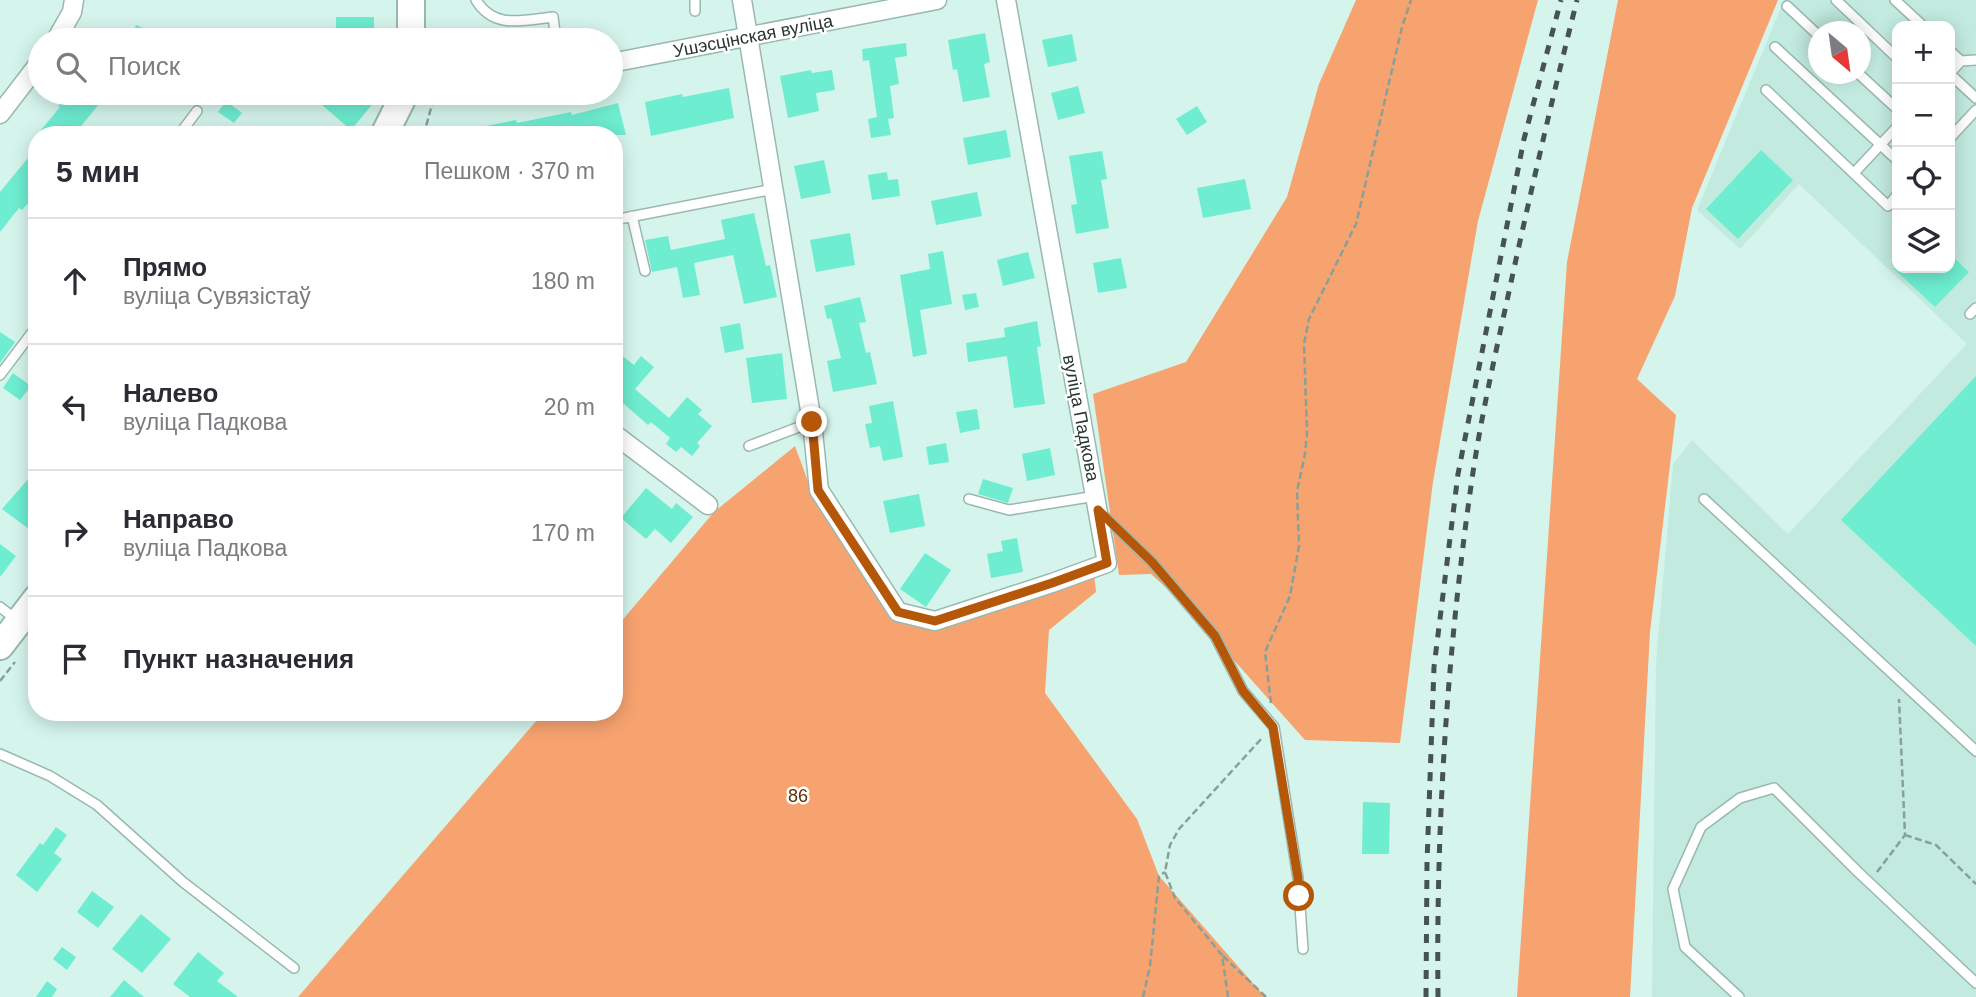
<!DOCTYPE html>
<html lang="ru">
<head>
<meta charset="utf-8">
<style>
	body { margin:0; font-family:Helvetica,sans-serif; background:#f7f7f7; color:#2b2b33 }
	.controls { position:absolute; right:21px; top:21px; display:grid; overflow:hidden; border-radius:14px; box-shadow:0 4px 18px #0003 }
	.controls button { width:63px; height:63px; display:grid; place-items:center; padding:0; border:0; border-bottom:2px solid #e1e1e2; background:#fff; color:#2b2b33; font:35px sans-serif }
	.compass { position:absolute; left:1808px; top:21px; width:63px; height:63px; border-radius:50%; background:#fff; box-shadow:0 4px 18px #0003; rotate:151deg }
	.stop { position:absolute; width:21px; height:21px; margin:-16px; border:5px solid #b55708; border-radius:50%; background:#fff }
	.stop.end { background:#b55708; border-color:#fff; box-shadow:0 2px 7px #0008 }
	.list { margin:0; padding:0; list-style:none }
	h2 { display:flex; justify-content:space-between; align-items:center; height:91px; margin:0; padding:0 28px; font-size:30px }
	h2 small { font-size:23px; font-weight:400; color:#7c7c81 }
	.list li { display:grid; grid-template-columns:46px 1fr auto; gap:21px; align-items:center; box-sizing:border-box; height:126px; padding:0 28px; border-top:2px solid #e1e1e2 }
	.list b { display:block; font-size:26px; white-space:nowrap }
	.list p { margin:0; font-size:23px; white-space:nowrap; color:#7c7c81 }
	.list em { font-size:23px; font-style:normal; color:#7c7c81 }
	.icon { flex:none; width:38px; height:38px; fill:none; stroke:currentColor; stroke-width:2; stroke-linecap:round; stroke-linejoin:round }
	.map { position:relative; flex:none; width:1976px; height:997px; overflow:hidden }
	.search { position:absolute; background:#fff; box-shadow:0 4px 18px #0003; left:28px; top:28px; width:595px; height:77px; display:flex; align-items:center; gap:18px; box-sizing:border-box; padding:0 24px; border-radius:38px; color:#7c7c81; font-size:26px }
	.panel { position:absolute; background:#fff; box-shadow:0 4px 18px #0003; left:28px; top:126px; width:595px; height:595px; border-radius:28px }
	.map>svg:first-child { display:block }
	.built { fill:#c2eadf; fill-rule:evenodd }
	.forest { fill:#f7a370 }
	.building { fill:#6eedd1 }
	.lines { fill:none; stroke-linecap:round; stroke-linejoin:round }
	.lane-casing { stroke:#99b8b0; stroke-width:12 }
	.street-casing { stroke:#99b8b0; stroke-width:21 }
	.secondary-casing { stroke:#99b8b0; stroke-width:30 }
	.path { stroke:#88a099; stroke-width:2.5; stroke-dasharray:7 3.5; stroke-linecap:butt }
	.lane { stroke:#fff; stroke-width:9 }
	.street { stroke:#fff; stroke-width:18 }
	.secondary { stroke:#fff; stroke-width:26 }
	.rail { stroke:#455450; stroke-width:5; stroke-dasharray:9 9; stroke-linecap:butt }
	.route { stroke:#b55708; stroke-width:9 }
	.labels { text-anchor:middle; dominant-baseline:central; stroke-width:5; stroke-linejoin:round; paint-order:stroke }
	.street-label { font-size:18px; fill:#2a3633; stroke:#fff }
	.park-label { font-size:18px; fill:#612c04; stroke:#fff }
</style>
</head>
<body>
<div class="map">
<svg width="1976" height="997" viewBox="0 0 1976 997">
	<rect width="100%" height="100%" fill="#d5f5ec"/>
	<path class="built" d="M 1784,0 L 1976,0 L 1976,997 L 1652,997 L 1656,663 L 1673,464 L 1692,440 L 1788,534 L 1967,344 L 1799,184 L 1740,249 L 1697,210 ZM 1897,26 L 1950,26 L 1950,268 L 1897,268 ZM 1818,32 L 1860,32 L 1860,74 L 1818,74 Z"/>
	<path class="forest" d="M 1356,0 L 1538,0 L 1478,221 L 1433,482 L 1400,743 L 1305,740 L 1183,603 L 1151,574 L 1119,575 L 1093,394 L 1186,362 L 1287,197 L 1319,84 Z
		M 1618,0 L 1778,0 L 1692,208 L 1675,296 L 1637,379 L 1676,415 L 1650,632 L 1630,997 L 1517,997 L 1567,262 Z
		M 795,446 L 813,495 L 889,617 L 934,629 L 1094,573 L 1096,592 L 1049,630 L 1045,693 L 1137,819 L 1159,876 L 1265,997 L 298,997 L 544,712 L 614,712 L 614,630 L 714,512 Z"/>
	<path class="building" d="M 336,17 L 374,17 L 374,40 L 336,40 Z
		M 136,25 L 172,40 L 130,40 Z
		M 985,33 L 990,62 L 984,64 L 990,97 L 963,102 L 957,69 L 953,70 L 948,40 Z
		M 1072,34 L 1077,61 L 1048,67 L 1042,40 Z
		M 906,43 L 907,56 L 895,58 L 899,84 L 890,86 L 894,118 L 888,119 L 891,135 L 871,138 L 868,119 L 877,117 L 869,60 L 863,61 L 862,49 Z
		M 811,70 L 812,73 L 832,70 L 835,90 L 816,93 L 819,111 L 788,118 L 780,76 Z
		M 1078,86 L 1085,113 L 1058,120 L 1051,93 Z
		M 729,88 L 734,118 L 651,136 L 645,102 L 682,94 L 683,97 Z
		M 69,93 L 108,93 L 74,135 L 37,135 L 60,107 L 58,106 Z
		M 333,93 L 367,93 L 376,100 L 351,130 L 322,105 Z
		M 226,101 L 242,113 L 234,123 L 218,112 Z
		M 618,103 L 626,135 L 477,135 L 476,128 L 516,120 L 517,123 L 571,112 L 572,115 Z
		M 1197,106 L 1207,122 L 1187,135 L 1176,119 Z
		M 1006,130 L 1011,157 L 968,165 L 963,138 Z
		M 37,147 L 37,193 L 22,210 L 19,208 L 0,232 L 0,192 Z
		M 1761,150 L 1793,180 L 1738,239 L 1706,209 Z
		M 1102,151 L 1107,179 L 1101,180 L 1109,228 L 1076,234 L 1071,205 L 1077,204 L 1069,156 Z
		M 824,160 L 831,193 L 801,199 L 794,166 Z
		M 887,172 L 888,180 L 898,179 L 900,196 L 872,200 L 868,175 Z
		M 1245,179 L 1251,209 L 1203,218 L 1197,188 Z
		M 977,192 L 982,216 L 936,225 L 931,201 Z
		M 754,213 L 766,266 L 770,265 L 777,297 L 744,304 L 733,255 L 694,263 L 700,295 L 683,298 L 677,267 L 652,272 L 645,240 L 668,236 L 671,250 L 725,239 L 721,220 Z
		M 850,233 L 855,265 L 816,272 L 810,240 Z
		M 943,251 L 952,304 L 920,310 L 927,354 L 913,357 L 900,275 L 930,269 L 928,254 Z
		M 1028,252 L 1035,278 L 1003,286 L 997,260 Z
		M 1950,254 L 1969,272 L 1935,307 L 1893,268 L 1950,268 Z
		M 1121,258 L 1127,288 L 1098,293 L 1093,263 Z
		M 976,293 L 979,307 L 965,310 L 962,295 Z
		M 860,297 L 866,322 L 859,323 L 866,353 L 870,352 L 877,384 L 833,392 L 827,361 L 841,358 L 831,318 L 827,319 L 824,306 Z
		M 1037,321 L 1041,346 L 1037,347 L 1045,404 L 1014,408 L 1007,356 L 968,362 L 966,343 L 1005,337 L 1004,328 Z
		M 740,323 L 744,349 L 725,353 L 720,327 Z
		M 0,332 L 15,342 L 0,363 Z
		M 782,353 L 787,399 L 752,403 L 746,358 Z
		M 620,354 L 634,365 L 641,356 L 654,367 L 635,389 L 669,418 L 687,397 L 702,410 L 698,414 L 712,426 L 697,443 L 700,446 L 692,456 L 681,447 L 676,452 L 666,444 L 670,438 L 651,422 L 648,425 L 624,404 L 614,415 L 614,362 Z
		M 13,373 L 31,386 L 20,400 L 3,388 Z
		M 1976,376 L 1976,646 L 1841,520 Z
		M 893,401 L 903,457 L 883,461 L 880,446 L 870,448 L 865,424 L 872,423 L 869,406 Z
		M 977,409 L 980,429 L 960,433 L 956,412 Z
		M 946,443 L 949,462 L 929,465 L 926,447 Z
		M 1050,448 L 1055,475 L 1027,481 L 1022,454 Z
		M 37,469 L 37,535 L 2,509 Z
		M 983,479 L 1013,488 L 1008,503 L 978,494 Z
		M 646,488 L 672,509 L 676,503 L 693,517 L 671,543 L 655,529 L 646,539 L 621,518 Z
		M 919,494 L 925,526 L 890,533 L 883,501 Z
		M 1017,538 L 1023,572 L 991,578 L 987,554 L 1003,551 L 1001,541 Z
		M 0,544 L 16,556 L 0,577 Z
		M 925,553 L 951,570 L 926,607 L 900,589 Z
		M 1363,802 L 1390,803 L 1389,854 L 1362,854 Z
		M 56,827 L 67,835 L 54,853 L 62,859 L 37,892 L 16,875 L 40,843 L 43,845 Z
		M 92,891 L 114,907 L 98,928 L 77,912 Z
		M 141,914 L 171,939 L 142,973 L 112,949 Z
		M 62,947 L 76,957 L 67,970 L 53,959 Z
		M 198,952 L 224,973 L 217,981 L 238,997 L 190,997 L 173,984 Z
		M 124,980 L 144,997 L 110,997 Z
		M 47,981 L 57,989 L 52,997 L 36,997 Z"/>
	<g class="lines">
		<defs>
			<path id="lane" d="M 476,0 C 494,30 523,20 553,17 L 556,40
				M 695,0 L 695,11
				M 1836,0 L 1897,58
				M 1895,0 L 1923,26
				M 1787,6 L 1818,35
				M 1775,47 L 1897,160
				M 1950,51 L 1961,61
				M 1950,73 L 1961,61 L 1976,60
				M 1859,74 L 1897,109
				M 1950,74 L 1976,98
				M 1766,90 L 1888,206 L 1897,195
				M 179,135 L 197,111
				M 1950,138 L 1976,110
				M 1854,173 L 1897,127
				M 632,216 L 645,271
				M 614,220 L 774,189
				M 1970,314 L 1976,308
				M 0,375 L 37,326
				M 749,446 L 812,422
				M 969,499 L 1009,510 L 1096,496
				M 1704,499 L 1976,751
				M 1099,511 L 1152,562 L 1215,636 L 1243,691 L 1274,727 L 1298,878 L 1303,949
				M 0,607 L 18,621
				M 0,754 L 50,776 L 97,805 L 183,882 L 294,968
				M 1739,997 L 1685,947 L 1673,889 L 1701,827 L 1740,798 L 1774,788 L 1858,872 L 1976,983"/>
			<path id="street" d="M 742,0 L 812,422 L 819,490 L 898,612 L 935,621 L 1052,583 L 1107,563 L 1006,0
				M 56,40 L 72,12 L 74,0
				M 611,63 L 937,0
				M 0,114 L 40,62
				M 614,434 L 708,505"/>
			<path id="secondary" d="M 411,40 L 411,0
				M 384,135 L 405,93
				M 0,646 L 37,598"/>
		</defs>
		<use href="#lane" class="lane-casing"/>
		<use href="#street" class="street-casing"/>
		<use href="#secondary" class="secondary-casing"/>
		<path class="path" d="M 422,135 L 427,123 L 435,93
			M 0,681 L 15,662
			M 1271,703 L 1265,652 L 1290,596 L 1299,546 L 1297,491 L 1305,454 L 1307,433 L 1304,344 L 1309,319 L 1356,224 L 1402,27 L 1411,0
			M 1905,835 L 1936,845 L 1976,884
			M 1877,872 L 1905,835 L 1899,699
			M 1223,956 L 1266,997
			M 1143,997 L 1150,966 L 1159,876 L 1165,872
			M 1228,997 L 1222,955 L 1175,898 L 1165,872 L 1170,845 L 1179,829 L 1263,737"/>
		<use href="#lane" class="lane"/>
		<use href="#street" class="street"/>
		<use href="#secondary" class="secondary"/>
		<path class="rail" d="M 1426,997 L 1427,863 L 1434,667 L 1458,474 L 1524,139 L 1561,0
			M 1438,997 C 1436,826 1447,655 1471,486 C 1481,414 1498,343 1513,273 C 1533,182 1554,91 1577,0"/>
	</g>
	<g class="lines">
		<path class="route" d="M 812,422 L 818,490 L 898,612 L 935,621 L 1052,583 L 1107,563 L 1098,510 L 1152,562 L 1215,636 L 1243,691 L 1273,727 L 1298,878 L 1299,896"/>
	</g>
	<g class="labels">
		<g class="street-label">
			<text transform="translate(753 36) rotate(-11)">Ушэсцінская вуліца</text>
			<text transform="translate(1081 418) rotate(79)">вуліца Падкова</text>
		</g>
		<g class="park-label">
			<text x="798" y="796">86</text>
		</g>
	</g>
</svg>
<div class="controls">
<button>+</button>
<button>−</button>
<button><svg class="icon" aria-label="locate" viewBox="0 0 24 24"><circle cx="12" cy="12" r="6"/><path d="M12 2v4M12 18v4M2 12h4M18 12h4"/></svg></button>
<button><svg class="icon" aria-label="layers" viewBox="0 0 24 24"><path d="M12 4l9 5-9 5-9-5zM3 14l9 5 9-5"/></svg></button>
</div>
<svg class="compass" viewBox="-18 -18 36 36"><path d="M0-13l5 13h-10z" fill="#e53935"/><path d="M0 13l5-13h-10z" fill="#7c7c81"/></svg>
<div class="stop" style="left:1299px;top:896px"></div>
<div class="stop end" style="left:812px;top:422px"></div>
<div class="search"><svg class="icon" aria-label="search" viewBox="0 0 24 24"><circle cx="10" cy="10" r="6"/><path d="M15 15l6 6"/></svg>Поиск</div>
<section class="panel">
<h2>5 мин<small>Пешком · 370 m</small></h2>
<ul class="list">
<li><svg class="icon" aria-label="ahead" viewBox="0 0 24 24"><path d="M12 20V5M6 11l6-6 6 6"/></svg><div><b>Прямо</b><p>вуліца Сувязістаў</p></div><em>180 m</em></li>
<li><svg class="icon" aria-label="left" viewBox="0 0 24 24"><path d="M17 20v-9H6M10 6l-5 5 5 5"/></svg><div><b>Налево</b><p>вуліца Падкова</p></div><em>20 m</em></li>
<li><svg class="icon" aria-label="right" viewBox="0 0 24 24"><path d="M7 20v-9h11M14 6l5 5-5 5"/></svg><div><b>Направо</b><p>вуліца Падкова</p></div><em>170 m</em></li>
<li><svg class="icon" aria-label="arrive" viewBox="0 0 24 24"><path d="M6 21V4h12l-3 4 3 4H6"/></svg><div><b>Пункт назначения</b></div></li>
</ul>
</section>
</div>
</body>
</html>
